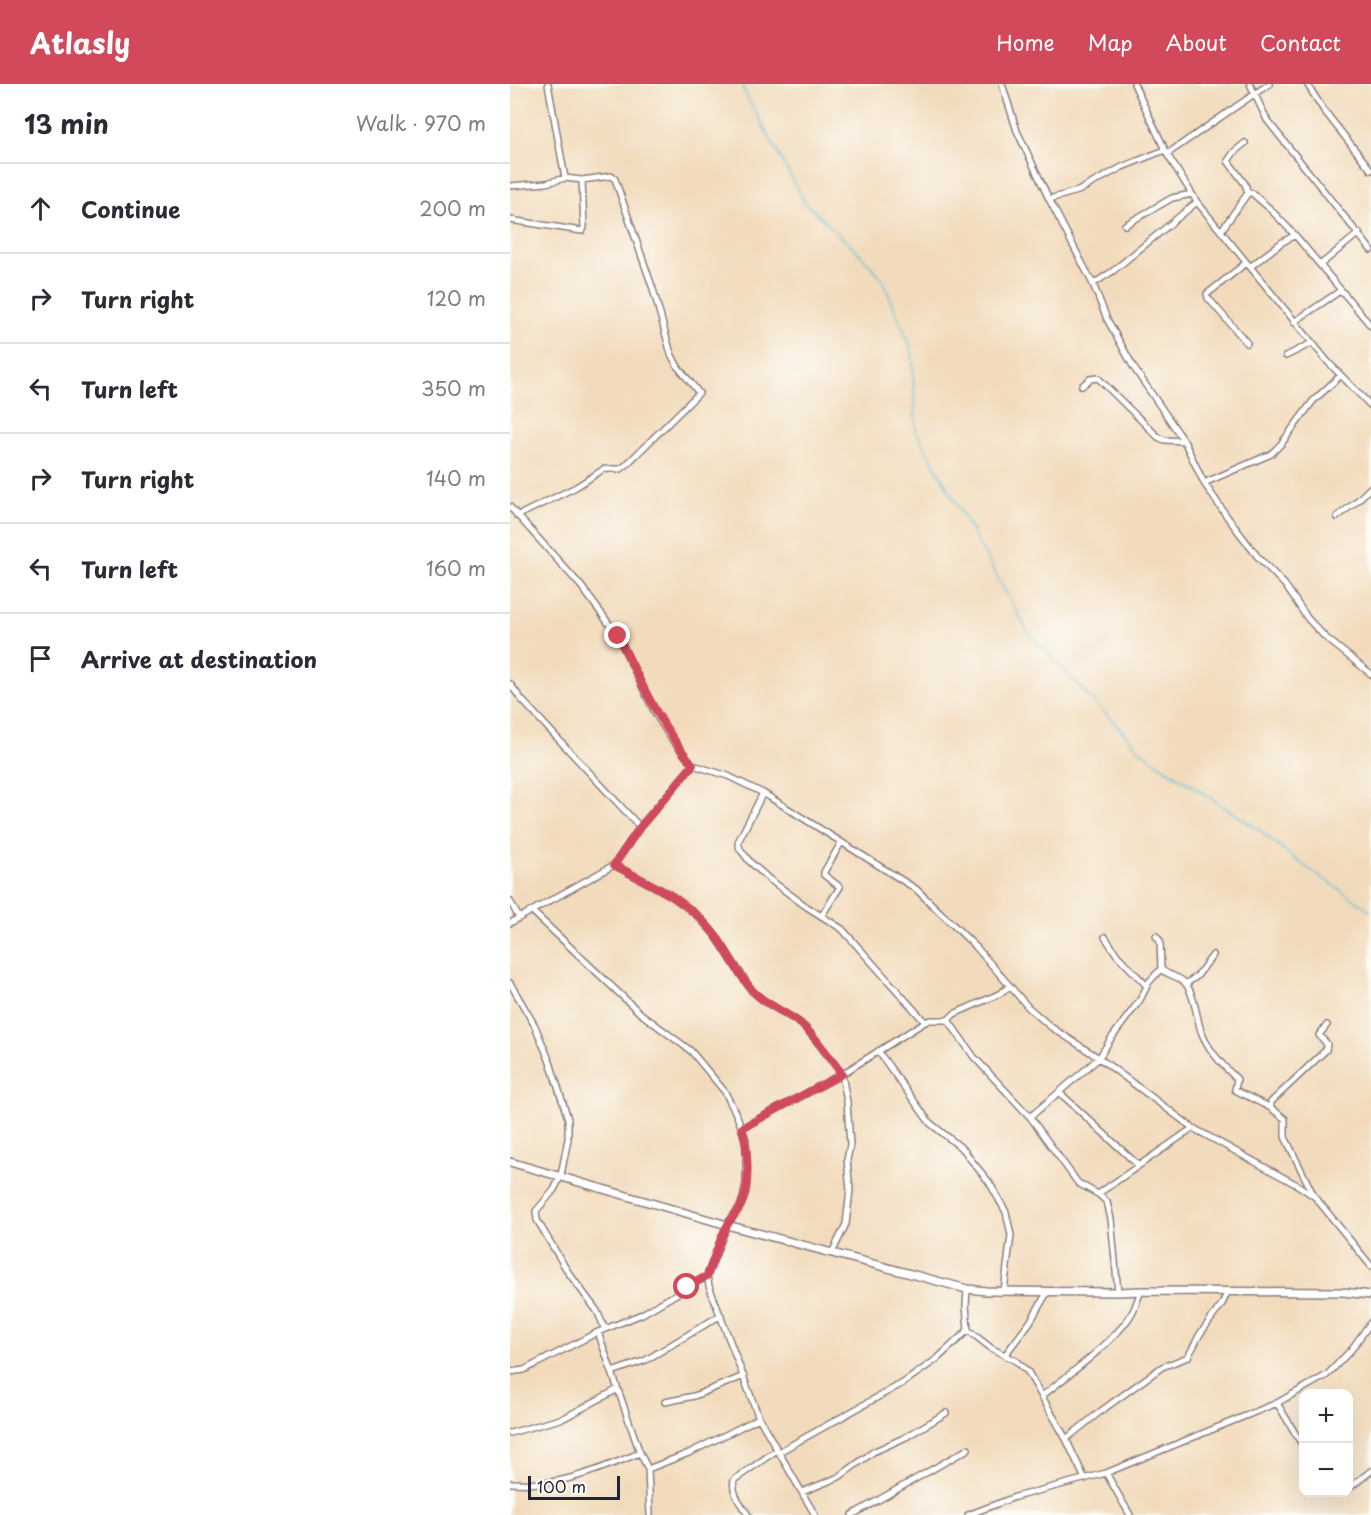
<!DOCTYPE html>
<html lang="en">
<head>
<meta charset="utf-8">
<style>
	body { margin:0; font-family:"Playpen Sans",sans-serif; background:#f2f2f3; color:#2b2b33 }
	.controls { position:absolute; right:18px; bottom:18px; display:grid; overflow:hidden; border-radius:12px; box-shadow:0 6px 24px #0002 }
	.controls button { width:54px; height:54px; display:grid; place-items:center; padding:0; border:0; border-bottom:2px solid #e1e1e2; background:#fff; color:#2b2b33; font:30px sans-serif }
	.scale { position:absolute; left:18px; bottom:15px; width:92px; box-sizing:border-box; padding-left:6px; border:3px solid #22223b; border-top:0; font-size:16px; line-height:21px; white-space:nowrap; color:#22223b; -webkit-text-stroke:4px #fdfcf7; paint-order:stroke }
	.stop { position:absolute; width:18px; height:18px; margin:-14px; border:4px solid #d1495b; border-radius:50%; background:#fff }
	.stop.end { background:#d1495b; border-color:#fff; box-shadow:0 2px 6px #0008 }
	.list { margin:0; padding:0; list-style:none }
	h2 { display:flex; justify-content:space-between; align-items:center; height:78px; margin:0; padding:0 24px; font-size:26px }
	h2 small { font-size:20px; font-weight:400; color:#7c7c81 }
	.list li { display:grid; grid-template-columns:39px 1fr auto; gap:18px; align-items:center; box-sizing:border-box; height:90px; padding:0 24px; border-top:2px solid #e1e1e2 }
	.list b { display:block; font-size:22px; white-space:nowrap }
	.list em { font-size:20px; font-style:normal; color:#7c7c81 }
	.icon { flex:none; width:33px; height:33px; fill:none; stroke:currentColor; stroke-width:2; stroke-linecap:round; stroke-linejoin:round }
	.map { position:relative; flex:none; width:861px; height:1431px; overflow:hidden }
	header { display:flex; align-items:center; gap:36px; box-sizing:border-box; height:84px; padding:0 30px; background:#d1495b; color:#fff }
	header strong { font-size:28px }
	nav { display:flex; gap:33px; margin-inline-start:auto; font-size:21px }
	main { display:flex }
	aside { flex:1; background:#fff }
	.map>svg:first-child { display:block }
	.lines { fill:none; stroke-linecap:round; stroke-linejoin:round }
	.stream { stroke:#53bbd1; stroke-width:1.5 }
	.minor-casing { stroke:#8a7e7c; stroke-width:8 }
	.tertiary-casing { stroke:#8a7e7c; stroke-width:10 }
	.minor { stroke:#fff; stroke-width:5 }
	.tertiary { stroke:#fff; stroke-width:7 }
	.route { stroke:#d1495b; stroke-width:8 }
</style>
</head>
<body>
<header>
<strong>Atlasly</strong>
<nav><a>Home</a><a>Map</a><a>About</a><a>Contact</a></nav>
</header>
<main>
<aside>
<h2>13 min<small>Walk · 970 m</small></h2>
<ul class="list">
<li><svg class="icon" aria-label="ahead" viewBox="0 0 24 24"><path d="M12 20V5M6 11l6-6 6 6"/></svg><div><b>Continue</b></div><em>200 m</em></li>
<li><svg class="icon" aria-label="right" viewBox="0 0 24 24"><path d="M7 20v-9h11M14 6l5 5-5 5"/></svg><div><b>Turn right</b></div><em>120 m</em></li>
<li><svg class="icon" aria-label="left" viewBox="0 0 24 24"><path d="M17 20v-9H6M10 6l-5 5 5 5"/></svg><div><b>Turn left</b></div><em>350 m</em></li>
<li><svg class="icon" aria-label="right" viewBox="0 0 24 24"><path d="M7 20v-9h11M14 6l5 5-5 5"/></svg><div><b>Turn right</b></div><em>140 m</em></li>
<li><svg class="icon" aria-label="left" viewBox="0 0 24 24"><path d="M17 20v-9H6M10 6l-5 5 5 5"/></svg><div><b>Turn left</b></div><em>160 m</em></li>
<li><svg class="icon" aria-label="arrive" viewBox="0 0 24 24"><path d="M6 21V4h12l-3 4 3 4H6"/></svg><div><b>Arrive at destination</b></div></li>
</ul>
</aside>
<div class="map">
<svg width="861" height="1431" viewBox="0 0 861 1431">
	<rect width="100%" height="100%" fill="#fdfcf7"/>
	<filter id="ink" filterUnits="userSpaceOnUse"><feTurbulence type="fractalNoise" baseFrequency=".0167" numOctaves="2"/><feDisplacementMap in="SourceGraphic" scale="12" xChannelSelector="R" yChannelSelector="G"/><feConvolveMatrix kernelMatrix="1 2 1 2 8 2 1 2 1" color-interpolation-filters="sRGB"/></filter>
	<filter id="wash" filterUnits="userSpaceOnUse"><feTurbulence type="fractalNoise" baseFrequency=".008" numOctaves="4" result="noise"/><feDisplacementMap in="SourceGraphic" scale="24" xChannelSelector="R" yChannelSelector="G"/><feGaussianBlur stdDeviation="1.35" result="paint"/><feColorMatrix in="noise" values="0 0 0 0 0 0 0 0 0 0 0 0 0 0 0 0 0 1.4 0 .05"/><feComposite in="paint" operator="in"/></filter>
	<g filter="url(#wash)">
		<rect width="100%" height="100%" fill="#f2dbbc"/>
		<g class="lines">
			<path class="stream" d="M 234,0 L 233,5 L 295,119 L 348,168 L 371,193 L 402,266 L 406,347 L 518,548 L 631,667 L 653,683 L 751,747 L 789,778 L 861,827"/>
		</g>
	</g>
	<g filter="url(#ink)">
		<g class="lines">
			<defs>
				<path id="minor" d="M 38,0 L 55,94
					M 492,0 L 507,47 L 539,115 L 583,200 L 597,235 L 624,284 L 674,357 L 694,399 L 718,434 L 747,472 L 775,501 L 798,535 L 815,553 L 861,590
					M 624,0 L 657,70 L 687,118 L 818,278 L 861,322
					M 740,0 L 757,36 L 861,166
					M 797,0 L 813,25 L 861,86
					M 735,59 L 724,68 L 718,77 L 735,100 L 738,109
					M 657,70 L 759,0
					M 0,102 L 36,99 L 55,94 L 72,96 L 101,92 L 105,95 L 143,205 L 161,270 L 168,283 L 189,309 L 115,382 L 110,385 L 94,385 L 66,403 L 7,432
					M 539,115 L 568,107 L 612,83 L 655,66
					M 0,136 L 72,147 L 74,144 L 72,96
					M 615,141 L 662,114 L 682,110
					M 711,147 L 738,109 L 742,109 L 759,124 L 785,151 L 861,242
					M 736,179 L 697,210 L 698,214 L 737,259
					M 810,181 L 849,149
					M 740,183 L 771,159 L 785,151
					M 583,200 L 603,187 L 687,118
					M 784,238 L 830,207
					M 776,272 L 802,259
					M 572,302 L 580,295 L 588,294 L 648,353 L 654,356 L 674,357
					M 694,399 L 761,370 L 771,360 L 803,317 L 830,292
					M 0,423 L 71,502 L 108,552 L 145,629 L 160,653 L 183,681 L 218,692 L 253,709 L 406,805 L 466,863 L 518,923 L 541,943 L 589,974 L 683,1044 L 789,1102 L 805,1113 L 861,1182
					M 827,433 L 847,417 L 861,403
					M 0,600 L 12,616 L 130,743
					M 253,709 L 228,758 L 230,765 L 240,778 L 259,795 L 297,823 L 332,845 L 415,938
					M 104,781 L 161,811 L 188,832 L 206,852 L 242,907 L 254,917 L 290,939 L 302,951 L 332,990 L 337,1018 L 340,1061 L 337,1076 L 340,1106 L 336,1140 L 322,1169
					M 0,817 L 9,834
					M 22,827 L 130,929 L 181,967 L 215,1008 L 227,1032 L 236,1056 L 236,1099 L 234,1111 L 231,1121 L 217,1141 L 197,1192 L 199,1202 L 249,1334 L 305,1431
					M 312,831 L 330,803 L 314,791 L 314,788 L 331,759
					M 0,839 L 104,781 L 130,743 L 183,681
					M 646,852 L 650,857 L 651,885 C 658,892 669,892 675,899 C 684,908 687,935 691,947 C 697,964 714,983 727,995 L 725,1006 L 761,1024
					M 595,853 L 607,871 L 637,902
					M 0,899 L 25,942 L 40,978 L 58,1035 L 58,1055 L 51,1091 L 44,1106 L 26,1127 L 27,1136 L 58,1188 L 87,1227 L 95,1245
					M 676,900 L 687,892 L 703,871
					M 438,936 L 464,973 L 520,1033 L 568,1099 L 588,1110 L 597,1118 L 601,1135 L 608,1208
					M 368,967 L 420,1039 L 454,1066 L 461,1076 L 479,1098 L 496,1128 L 501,1151 L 494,1207
					M 549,1008 L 628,1081
					M 520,1033 L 589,974 L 600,956 L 630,916 L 639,898 L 651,885
					M 232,1044 L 332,990 L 415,938 L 420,936 L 438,936 L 444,930 L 489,910 L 500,902
					M 588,1110 L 683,1044
					M 804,1112 L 775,1053 L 775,1035 L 761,1024 L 761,1018 L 816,966 L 817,960 L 809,951 L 817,941
					M 457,1205 L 456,1221 L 458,1246 L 481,1264 L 506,1277 L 518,1288 L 556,1355 L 575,1395
					M 88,1248 L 130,1369 L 138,1385 L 140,1431
					M 495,1271 L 520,1238 L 538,1207
					M 0,1288 L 14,1286 L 88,1248 L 132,1230 L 197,1192
					M 102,1288 L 136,1276 L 211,1231
					M 532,1312 C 557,1292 607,1256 622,1229 C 626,1222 628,1214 631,1207
					M 155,1318 L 184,1312 L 234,1292
					M 767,1319 L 794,1364
					M 0,1349 L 54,1334 L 108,1305
					M 556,1355 L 591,1327 L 652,1283 L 678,1273 L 690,1250 L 712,1220 L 718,1207
					M 269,1368 L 393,1299 L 427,1275 L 458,1246
					M 138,1385 L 179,1369 L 249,1334
					M 596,1389 L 620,1431
					M 0,1399 C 11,1399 22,1400 33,1399 C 66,1396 99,1381 130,1369
					M 838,1405 L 861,1387
					M 292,1408 L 329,1393 L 363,1368 L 396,1353 L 436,1329
					M 824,1408 L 825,1408
					M 238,1431 C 231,1420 221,1409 224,1396 L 267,1366
					M 342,1431 L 458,1365
					M 458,1431 L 505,1413 L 596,1389 L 767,1319 L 817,1291 L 841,1266 L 861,1238"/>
				<path id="tertiary" d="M 0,1078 L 217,1141 L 457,1205 L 476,1207 L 608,1208 L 631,1207 L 833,1208 L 861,1211"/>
			</defs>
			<use href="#minor" class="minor-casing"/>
			<use href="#tertiary" class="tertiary-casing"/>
			<use href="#minor" class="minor"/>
			<use href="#tertiary" class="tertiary"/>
		</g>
	</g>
	<g class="lines" filter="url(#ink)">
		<path class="route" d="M 108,552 C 131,599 150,641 183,681 L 130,743 L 104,781 C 142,801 180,817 206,852 C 219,869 227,889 242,906 C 255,921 275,927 291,940 C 307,954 319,973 332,990 L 232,1044 C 238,1064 241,1102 231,1121 C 228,1128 222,1133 218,1140 C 209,1156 204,1175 197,1192 L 177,1203"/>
	</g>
</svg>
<div class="controls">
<button>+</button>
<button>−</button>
</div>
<div class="scale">100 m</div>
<div class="stop" style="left:177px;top:1203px"></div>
<div class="stop end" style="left:108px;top:552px"></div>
</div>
</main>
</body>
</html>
